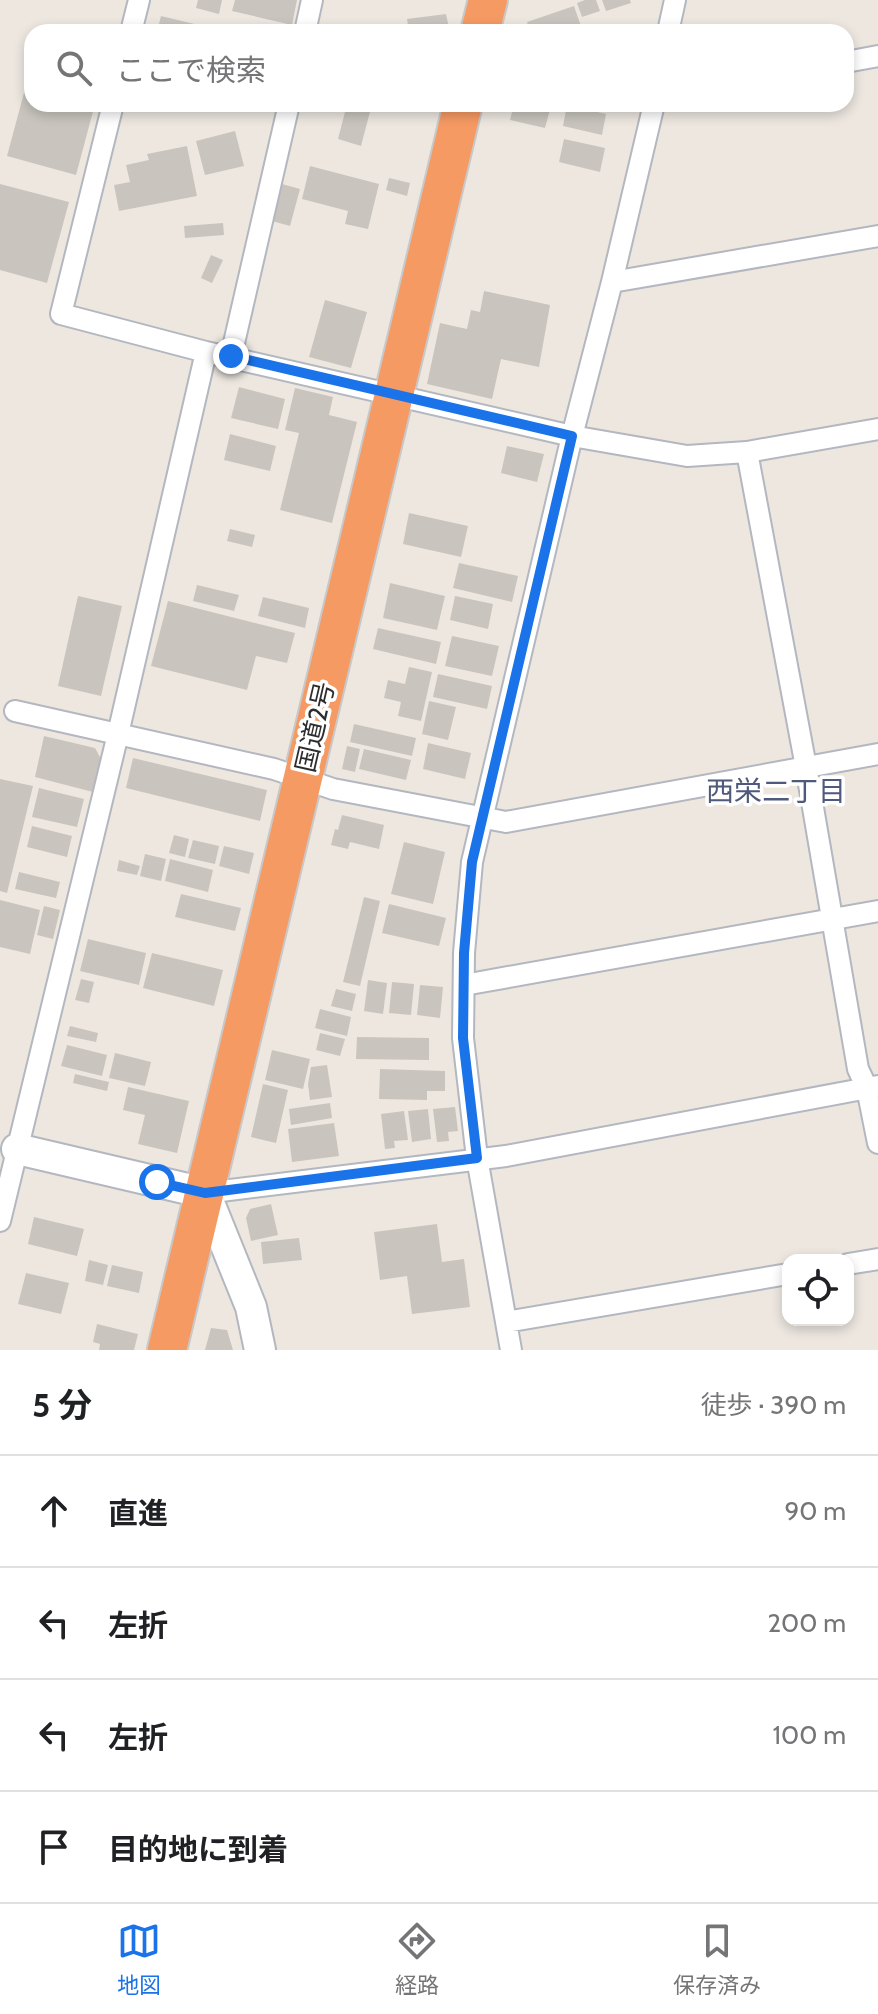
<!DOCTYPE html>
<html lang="ja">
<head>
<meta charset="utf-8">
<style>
	body { margin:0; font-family:Cabin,"Noto Sans JP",sans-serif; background:#f6f6f6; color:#202124 }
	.controls { position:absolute; right:24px; bottom:24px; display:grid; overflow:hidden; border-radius:16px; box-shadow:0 4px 12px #0003 }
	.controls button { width:72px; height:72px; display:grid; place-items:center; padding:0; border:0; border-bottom:2px solid #e0e0e0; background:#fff; color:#202124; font:40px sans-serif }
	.stop { position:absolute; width:24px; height:24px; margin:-18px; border:6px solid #1a73e8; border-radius:50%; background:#fff }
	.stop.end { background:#1a73e8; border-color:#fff; box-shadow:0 2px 8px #0008 }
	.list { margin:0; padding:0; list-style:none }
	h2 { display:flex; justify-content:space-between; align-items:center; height:104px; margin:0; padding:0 32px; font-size:34px }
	h2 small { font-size:26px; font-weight:400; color:#757577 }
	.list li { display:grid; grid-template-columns:52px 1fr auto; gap:24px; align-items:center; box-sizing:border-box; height:112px; padding:0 32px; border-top:2px solid #e0e0e0 }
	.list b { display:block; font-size:30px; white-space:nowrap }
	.list em { font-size:26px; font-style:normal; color:#757577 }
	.icon { flex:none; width:44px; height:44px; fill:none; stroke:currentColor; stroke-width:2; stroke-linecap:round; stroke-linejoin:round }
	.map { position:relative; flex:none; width:878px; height:1350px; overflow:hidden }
	.search { position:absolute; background:#fff; box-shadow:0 4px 12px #0003; left:24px; right:24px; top:24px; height:88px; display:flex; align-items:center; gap:20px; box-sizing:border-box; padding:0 28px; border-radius:24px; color:#757577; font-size:30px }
	.sheet { height:552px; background:#fff }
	nav { display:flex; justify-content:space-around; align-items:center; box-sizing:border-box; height:112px; border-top:2px solid #e0e0e0; background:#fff; font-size:22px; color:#757577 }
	nav a { display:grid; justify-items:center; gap:4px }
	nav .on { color:#1a73e8 }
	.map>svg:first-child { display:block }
	.building { fill:#c9c5be }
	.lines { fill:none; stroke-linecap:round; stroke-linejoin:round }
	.street-casing { stroke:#b3b7bf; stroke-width:24 }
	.secondary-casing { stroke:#b3b7bf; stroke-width:34 }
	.highway-casing { stroke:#c8c8c8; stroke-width:42 }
	.street { stroke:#fff; stroke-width:20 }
	.secondary { stroke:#fff; stroke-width:30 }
	.highway { stroke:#f69a63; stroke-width:38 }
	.route { stroke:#1a73e8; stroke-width:10 }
	.labels { text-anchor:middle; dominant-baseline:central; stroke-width:7; stroke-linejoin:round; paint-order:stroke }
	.street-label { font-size:26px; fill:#2d2d2d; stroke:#fff }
	.neighbourhood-label { font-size:28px; fill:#4f597c; stroke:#fff }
</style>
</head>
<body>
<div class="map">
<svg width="878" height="1350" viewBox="0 0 878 1350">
	<rect width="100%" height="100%" fill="#ede7e0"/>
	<path class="building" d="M 198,0 L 222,0 L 219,14 L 196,8 Z
		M 235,0 L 297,0 L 292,25 L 232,11 Z
		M 585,0 L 596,0 L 600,11 L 582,17 L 577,3 Z
		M 602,0 L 630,0 L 631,3 L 606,11 Z
		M 574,6 L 583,32 L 530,32 L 527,22 Z
		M 446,14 L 450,32 L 409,32 L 407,19 Z
		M 161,16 L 207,27 L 206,32 L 157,32 Z
		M 28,78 L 32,80 L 32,104 L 95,104 L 76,175 L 7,156 Z
		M 354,104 L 372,104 L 361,146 L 338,139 L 346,108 L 353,109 Z
		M 514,104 L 551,106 L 545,128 L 510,120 Z
		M 567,105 L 606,114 L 602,135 L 563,126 Z
		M 235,131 L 244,166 L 205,175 L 196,141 Z
		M 564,139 L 605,148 L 600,172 L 559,162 Z
		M 187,146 L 197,196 L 119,211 L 114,185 L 130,182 L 126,165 L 149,160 L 147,154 Z
		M 310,166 L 379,184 L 368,229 L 345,224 L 348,211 L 302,199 Z
		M 389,178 L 410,183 L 407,196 L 386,190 Z
		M 0,184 L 69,202 L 47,283 L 0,270 Z
		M 282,184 L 300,189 L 290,226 L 272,221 Z
		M 223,223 L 224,235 L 185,238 L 184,226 Z
		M 211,255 L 223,260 L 212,283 L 201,278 Z
		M 484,291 L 550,305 L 539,367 L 501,359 L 492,399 L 427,384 L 440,323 L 467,329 L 471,310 L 480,312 Z
		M 325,300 L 367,312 L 351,368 L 309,357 Z
		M 239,387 L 285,399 L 278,429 L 231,418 Z
		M 295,388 L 333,397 L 329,415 L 357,422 L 332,523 L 280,510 L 299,433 L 285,430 Z
		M 230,434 L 276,446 L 270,471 L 224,460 Z
		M 507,446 L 544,454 L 537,482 L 501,473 Z
		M 409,513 L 468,526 L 461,557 L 403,544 Z
		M 230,529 L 255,535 L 252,547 L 227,541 Z
		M 459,563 L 518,576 L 512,602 L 453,588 Z
		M 390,583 L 445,596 L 437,630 L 383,618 Z
		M 197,585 L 239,595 L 234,611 L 193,601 Z
		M 78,596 L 122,606 L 101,696 L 58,686 Z
		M 455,596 L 493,604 L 488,629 L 450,620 Z
		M 263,597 L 309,608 L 305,628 L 258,616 Z
		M 168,601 L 295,633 L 287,663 L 256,656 L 247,690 L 151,666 Z
		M 378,628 L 441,642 L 436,664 L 373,649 Z
		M 452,636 L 499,646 L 492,676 L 445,666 Z
		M 409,667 L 432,672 L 421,721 L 398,716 L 401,702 L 384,698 L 388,680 L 405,684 Z
		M 438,674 L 492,686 L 487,709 L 433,697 Z
		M 429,701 L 456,707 L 448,740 L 422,734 Z
		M 354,724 L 416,738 L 412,756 L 350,742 Z
		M 44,736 L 95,748 L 101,759 L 93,792 L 35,777 Z
		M 428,743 L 471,753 L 465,779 L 423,769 Z
		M 347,746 L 360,749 L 355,772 L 342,769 Z
		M 364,749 L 411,760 L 406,780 L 359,769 Z
		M 133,758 L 267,790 L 260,821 L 126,788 Z
		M 0,779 L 33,786 L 7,893 L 0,891 Z
		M 39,788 L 84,799 L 77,827 L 32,817 Z
		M 342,815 L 384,825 L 379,849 L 350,842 L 348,849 L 331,845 L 335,829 L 338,830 Z
		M 32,826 L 72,836 L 67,857 L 27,847 Z
		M 174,835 L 189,839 L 185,857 L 169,853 Z
		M 193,840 L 219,846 L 215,864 L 188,858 Z
		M 404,842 L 445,852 L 433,904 L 391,894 Z
		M 224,846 L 254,853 L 249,874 L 219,866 Z
		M 145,854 L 166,859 L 161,881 L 140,876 Z
		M 170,859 L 213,870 L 208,892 L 165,881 Z
		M 119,860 L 140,866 L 137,875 L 117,871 Z
		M 19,872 L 60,882 L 56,898 L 15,889 Z
		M 181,894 L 241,908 L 235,931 L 175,917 Z
		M 364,897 L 380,901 L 360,986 L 343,982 Z
		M 0,900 L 40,910 L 30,954 L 0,947 Z
		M 389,904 L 446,918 L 439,946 L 382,933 Z
		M 44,906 L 60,910 L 53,939 L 37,935 Z
		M 88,939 L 146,953 L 139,985 L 80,971 Z
		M 152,953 L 223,970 L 214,1006 L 143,988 Z
		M 81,979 L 94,982 L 89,1003 L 75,1000 Z
		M 368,980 L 387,983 L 383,1014 L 364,1011 Z
		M 392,982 L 414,984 L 411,1015 L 389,1013 Z
		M 420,985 L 443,987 L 440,1018 L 417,1015 Z
		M 336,989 L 356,994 L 352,1011 L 331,1006 Z
		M 320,1009 L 351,1017 L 347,1036 L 315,1028 Z
		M 70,1026 L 98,1033 L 96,1042 L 67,1036 Z
		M 320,1033 L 345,1039 L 340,1056 L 316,1050 Z
		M 357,1037 L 429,1038 L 429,1060 L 356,1059 Z
		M 67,1045 L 107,1055 L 102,1076 L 61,1066 Z
		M 272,1050 L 310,1059 L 303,1089 L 265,1080 Z
		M 115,1053 L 151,1062 L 145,1086 L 109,1078 Z
		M 327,1065 L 332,1097 L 310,1100 L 308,1084 L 311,1067 Z
		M 380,1069 L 445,1071 L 445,1091 L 427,1091 L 427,1100 L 379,1099 Z
		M 75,1074 L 109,1082 L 107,1091 L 73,1083 Z
		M 263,1084 L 288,1090 L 276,1143 L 251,1137 Z
		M 128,1087 L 189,1101 L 177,1153 L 138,1144 L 145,1115 L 123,1110 Z
		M 330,1103 L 332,1118 L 291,1125 L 289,1109 Z
		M 455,1107 L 458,1131 L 448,1132 L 449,1141 L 437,1142 L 433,1109 Z
		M 428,1109 L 431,1139 L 412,1142 L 408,1111 Z
		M 404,1111 L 408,1140 L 394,1141 L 395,1148 L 385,1149 L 381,1114 Z
		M 334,1123 L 339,1156 L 292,1162 L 288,1129 Z
		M 271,1204 L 278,1235 L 251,1241 L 246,1218 L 250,1209 Z
		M 34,1217 L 84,1229 L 77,1256 L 28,1244 Z
		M 437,1224 L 442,1262 L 464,1259 L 470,1307 L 412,1314 L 407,1276 L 380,1280 L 374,1232 Z
		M 299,1238 L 302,1260 L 263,1264 L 261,1242 Z
		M 89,1260 L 108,1265 L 103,1285 L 85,1281 Z
		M 112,1265 L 143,1272 L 139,1293 L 107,1286 Z
		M 26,1273 L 69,1283 L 61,1314 L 18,1304 Z
		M 97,1324 L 138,1334 L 134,1350 L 99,1350 L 100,1344 L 93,1342 Z
		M 211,1328 L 227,1330 L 233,1350 L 205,1350 Z"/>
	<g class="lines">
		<defs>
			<path id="street" d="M 131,32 L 139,0
				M 305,32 L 312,0
				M 668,32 L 675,0
				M 846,62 L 878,56
				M 113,104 L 61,314 L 206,352 L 572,436 L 687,456 L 747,452 L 878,429
				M 612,282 L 878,236
				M 231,356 L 289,104
				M 747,452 L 806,767 L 858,1069 L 867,1088 L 878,1143
				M 15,711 L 274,769 L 333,789 L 506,822 L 878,754
				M 464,985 L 878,911
				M 205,1193 L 506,1156 L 878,1086
				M 0,1221 L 118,734 L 206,352
				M 848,1264 L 878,1259
				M 506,1322 L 788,1274
				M 511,1350 L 477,1158 L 463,1038 L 464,953 L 472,862 L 572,436 L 612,282 L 654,104"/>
			<path id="secondary" d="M 17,1149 L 205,1193 L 251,1307 L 260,1350"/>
			<path id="highway" d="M 480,32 L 488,0
				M 167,1350 L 463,104"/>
		</defs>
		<use href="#street" class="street-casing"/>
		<use href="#secondary" class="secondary-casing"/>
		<use href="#highway" class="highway-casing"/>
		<use href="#street" class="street"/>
		<use href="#secondary" class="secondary"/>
		<use href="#highway" class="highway"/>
	</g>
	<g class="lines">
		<path class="route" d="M 157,1182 L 205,1193 L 477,1158 L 463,1038 L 464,953 L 472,862 L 572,436 L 231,356"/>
	</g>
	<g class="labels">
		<g class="street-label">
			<text transform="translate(315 727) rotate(-77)">国道2号</text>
		</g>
		<g class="neighbourhood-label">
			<text x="776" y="791">西栄二丁目</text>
		</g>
	</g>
</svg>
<div class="controls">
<button><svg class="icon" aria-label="locate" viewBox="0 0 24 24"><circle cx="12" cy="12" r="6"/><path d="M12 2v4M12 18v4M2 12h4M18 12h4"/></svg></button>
</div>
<div class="stop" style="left:157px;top:1182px"></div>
<div class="stop end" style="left:231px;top:356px"></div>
<div class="search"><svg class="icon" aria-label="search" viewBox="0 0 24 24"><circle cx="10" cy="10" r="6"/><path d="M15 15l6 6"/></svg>ここで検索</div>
</div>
<section class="sheet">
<h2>5 分<small>徒歩 · 390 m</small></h2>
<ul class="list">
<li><svg class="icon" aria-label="ahead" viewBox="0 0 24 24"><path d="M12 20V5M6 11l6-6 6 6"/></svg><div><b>直進</b></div><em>90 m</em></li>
<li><svg class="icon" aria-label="left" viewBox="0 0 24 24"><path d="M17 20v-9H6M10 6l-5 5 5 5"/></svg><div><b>左折</b></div><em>200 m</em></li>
<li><svg class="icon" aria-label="left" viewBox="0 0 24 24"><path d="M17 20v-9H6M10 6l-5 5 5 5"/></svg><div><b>左折</b></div><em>100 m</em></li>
<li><svg class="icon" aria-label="arrive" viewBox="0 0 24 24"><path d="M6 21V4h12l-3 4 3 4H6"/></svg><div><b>目的地に到着</b></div></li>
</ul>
</section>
<nav>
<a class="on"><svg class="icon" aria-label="map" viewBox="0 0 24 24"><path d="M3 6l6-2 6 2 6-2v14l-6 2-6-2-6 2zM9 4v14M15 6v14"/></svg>地図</a>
<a><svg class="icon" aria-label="directions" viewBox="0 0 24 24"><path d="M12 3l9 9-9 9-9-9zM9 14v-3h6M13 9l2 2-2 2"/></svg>経路</a>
<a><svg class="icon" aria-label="saved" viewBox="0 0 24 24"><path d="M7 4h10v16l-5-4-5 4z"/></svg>保存済み</a>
</nav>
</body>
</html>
